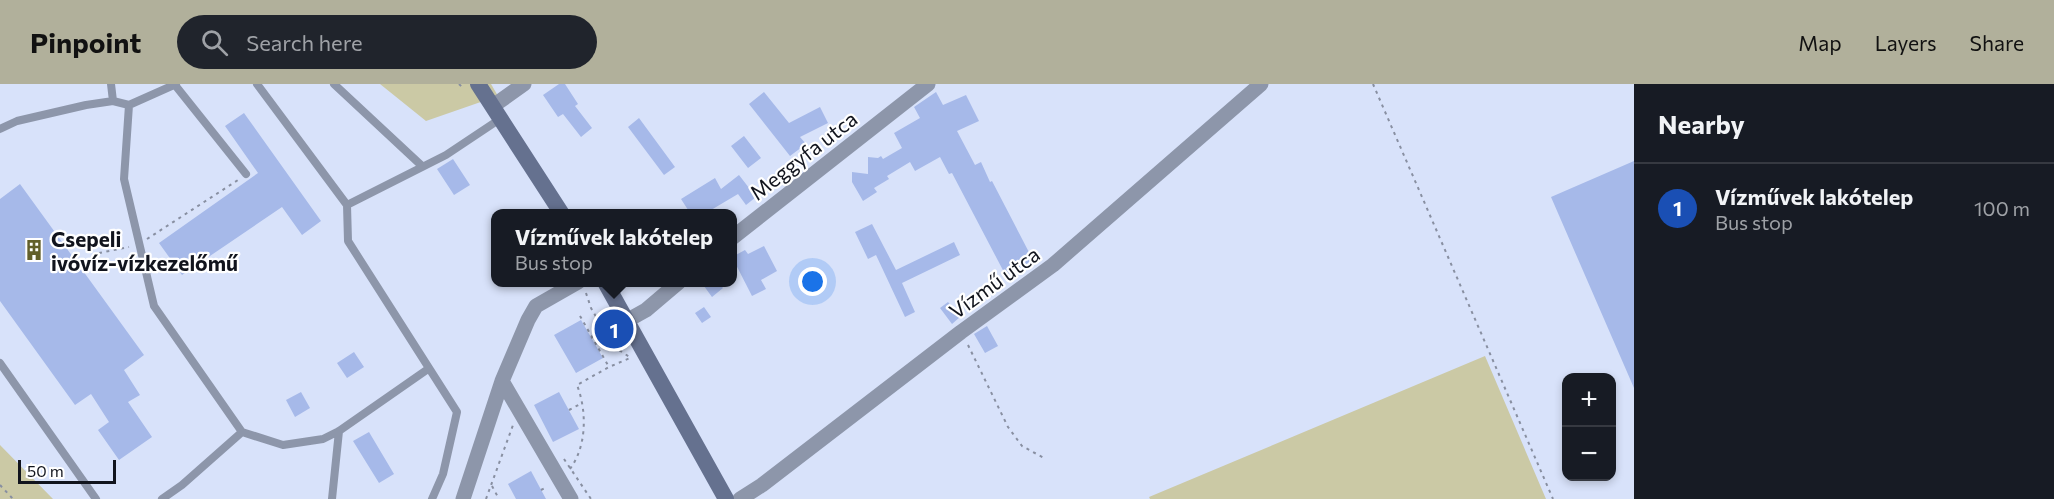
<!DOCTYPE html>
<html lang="en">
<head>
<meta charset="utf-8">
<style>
	body { margin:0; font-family:Commissioner,sans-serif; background:#20242c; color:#f1f3f6 }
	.controls { position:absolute; right:18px; bottom:18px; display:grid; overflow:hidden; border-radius:12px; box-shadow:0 3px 9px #0003 }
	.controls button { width:54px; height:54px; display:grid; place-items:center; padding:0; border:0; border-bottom:2px solid #363941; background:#171b24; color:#f1f3f6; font:30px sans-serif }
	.scale { position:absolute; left:18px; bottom:15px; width:98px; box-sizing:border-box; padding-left:6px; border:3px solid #11141d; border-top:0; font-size:16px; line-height:21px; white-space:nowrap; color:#11141d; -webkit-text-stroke:4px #fff; paint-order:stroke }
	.you { position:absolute; left:813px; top:198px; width:21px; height:21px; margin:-15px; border:4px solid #fff; border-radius:50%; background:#1a73e8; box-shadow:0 0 0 9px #1a73e833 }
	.badge { display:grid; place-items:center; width:39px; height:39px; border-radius:50%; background:#b1b09b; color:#fff; font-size:20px; font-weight:700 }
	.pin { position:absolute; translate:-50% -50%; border:3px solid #fff; box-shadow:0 2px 6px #0006 }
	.popup { position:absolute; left:491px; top:125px; width:246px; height:78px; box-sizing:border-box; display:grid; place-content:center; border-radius:12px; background:#171b24; filter:drop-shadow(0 2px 4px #0005); font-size:20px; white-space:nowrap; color:#9ea1a6 }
	.popup b { font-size:22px; color:#f1f3f6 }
	.popup::after { content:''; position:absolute; left:50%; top:100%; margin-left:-12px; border:12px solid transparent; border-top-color:#171b24 }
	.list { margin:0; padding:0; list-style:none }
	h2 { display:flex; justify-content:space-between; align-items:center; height:78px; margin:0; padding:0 24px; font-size:26px }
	h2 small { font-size:20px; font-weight:400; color:#9ea1a6 }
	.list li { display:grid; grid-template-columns:39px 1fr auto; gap:18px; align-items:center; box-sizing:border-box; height:90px; padding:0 24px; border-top:2px solid #363941 }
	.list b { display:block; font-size:22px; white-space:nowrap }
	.list p { margin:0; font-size:20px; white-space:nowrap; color:#9ea1a6 }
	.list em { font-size:20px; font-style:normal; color:#9ea1a6 }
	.icon { flex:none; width:33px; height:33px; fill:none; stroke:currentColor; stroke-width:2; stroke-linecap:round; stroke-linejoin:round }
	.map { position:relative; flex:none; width:1634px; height:415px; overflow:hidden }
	header { display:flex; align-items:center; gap:36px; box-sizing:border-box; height:84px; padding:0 30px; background:#b1b09b; color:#111 }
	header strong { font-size:28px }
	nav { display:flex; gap:33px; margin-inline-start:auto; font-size:21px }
	.search { width:420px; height:54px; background:#20242c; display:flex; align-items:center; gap:15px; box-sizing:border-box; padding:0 21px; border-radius:33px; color:#9ea1a6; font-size:22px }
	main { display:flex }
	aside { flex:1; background:#171b24 }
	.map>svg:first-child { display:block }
	.green { fill:#cbc9a5 }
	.building { fill:#a6b9e9 }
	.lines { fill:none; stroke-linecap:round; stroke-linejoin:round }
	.path { stroke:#888fa1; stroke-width:2; stroke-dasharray:3 4.5; stroke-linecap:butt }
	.service { stroke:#8d96aa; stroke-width:8 }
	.minor { stroke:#8d96aa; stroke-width:15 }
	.secondary { stroke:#65718f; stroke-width:16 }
	.labels { text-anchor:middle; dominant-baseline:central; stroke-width:4.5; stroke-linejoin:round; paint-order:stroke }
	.street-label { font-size:21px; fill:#11141d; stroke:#fff }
	.poi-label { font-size:21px; font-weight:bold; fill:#11141d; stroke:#fff; text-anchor:start }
</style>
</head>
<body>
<header>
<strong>Pinpoint</strong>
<div class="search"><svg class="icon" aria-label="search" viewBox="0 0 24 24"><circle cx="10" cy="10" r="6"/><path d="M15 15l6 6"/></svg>Search here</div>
<nav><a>Map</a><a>Layers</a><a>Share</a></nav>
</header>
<main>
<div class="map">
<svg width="1634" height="415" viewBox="0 0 1634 415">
	<rect width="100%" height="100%" fill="#d8e2fa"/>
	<path class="green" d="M 380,0 L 491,0 L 498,12 L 426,37 Z
		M 1485,272 L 1546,415 L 1150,415 L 1149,413 Z
		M 0,361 L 53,415 L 0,415 Z"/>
	<path class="building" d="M 559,0 L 565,0 L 578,20 L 575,22 L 592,44 L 581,53 L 563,30 L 558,33 L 543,11 Z
		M 764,8 L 789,39 L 820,23 L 828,39 L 800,53 L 806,60 L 790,72 L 749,20 Z
		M 936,8 L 943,21 L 966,11 L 979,37 L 957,47 L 975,81 L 981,78 L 990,98 L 992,97 L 1033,176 L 1006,192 L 952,89 L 949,90 L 940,73 L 915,87 L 910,78 L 887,92 L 889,95 L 874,104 L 877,108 L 863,117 L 852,98 L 852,88 L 868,90 L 868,73 L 878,74 L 881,72 L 883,75 L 902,64 L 894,49 L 920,34 L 914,23 Z
		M 244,29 L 321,137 L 302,151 L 282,123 L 182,191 L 159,159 L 258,89 L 225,42 Z
		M 639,34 L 675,83 L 664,91 L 628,43 Z
		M 744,52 L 761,74 L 748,84 L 731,62 Z
		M 453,75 L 470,101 L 454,111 L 437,85 Z
		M 1634,77 L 1634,304 L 1551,113 Z
		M 739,91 L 756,113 L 746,121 L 738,110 L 706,129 L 690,129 L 681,115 L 715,94 L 721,105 Z
		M 20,100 L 144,271 L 124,286 L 140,311 L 128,318 L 152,353 L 119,376 L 98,346 L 109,338 L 91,310 L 75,321 L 0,217 L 0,115 Z
		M 872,140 L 896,186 L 954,158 L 960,171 L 902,199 L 915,228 L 905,233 L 876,171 L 868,175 L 855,148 Z
		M 764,162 L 777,187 L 761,196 L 766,205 L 752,212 L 732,173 L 745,166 L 748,170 Z
		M 701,198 L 718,198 L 723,204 L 712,213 Z
		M 948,218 L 960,233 L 952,240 L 940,224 Z
		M 704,223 L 711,233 L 702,239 L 695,229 Z
		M 581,236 L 603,274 L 576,289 L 554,251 Z
		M 987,242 L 998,262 L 985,269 L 974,250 Z
		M 354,268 L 364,283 L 347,294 L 337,279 Z
		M 301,308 L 310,324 L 295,333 L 286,316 Z
		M 559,308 L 579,345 L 553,358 L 534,321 Z
		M 369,348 L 394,390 L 379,399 L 353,357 Z
		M 531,387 L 546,415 L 516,415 L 508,400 Z"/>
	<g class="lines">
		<path class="path" d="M 459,0 L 462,3
			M 1373,0 L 1553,415
			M 147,155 L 238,96
			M 99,169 L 129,163
			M 586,209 L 591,224 L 613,262 L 631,274
			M 580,232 L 609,283
			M 591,254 L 604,247
			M 968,261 L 1008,343 L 1022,362 L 1044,374
			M 569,326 L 582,319
			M 564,375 L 591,415
			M 570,385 C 587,362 587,327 577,301 L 609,283 L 630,274
			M 0,401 L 13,415
			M 492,402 L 499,415
			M 541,406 L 547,403
			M 486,415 L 513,341"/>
		<path class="service" d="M 111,0 L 113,17
			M 176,0 L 129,21 L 124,95 L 154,222 L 242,348 L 283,361 L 323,355 L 339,347 L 428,285
			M 257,0 L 347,121
			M 334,0 L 422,82
			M 175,1 L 246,90
			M 0,45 L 17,37 L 86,21 L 113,17 L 129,21
			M 0,279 L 96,415
			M 162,415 L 182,401 L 242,348
			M 332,415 L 339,347
			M 432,415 L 443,390 L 457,328 L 348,157 L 347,121 L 446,71 L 500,35"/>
		<path class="minor" d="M 493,22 L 524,0
			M 732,154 L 928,0
			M 628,236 L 646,226 L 679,198
			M 502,297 L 571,415
			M 463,415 L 502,297 L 528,236 L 536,222 L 578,198
			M 740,415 L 762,401 L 961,248 L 1053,181 L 1261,0"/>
		<path class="secondary" d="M 478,0 L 562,130
			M 605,198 L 726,415"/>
	</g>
	<defs>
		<symbol id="building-bare" viewBox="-9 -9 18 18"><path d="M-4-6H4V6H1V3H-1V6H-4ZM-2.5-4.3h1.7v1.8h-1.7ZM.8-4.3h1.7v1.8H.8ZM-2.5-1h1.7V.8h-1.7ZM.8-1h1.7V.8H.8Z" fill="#625f2b" stroke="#fff" stroke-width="2.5" paint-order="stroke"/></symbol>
	</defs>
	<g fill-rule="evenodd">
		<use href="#building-bare" x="19" y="151" width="30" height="30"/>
	</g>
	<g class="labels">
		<g class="street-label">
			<text transform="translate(803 71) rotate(-38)">Meggyfa utca</text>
			<text transform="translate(994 198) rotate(-36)">Vízmű utca</text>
		</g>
		<g class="poi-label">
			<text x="51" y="154">Csepeli<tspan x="51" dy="24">ivóvíz-vízkezelőmű</tspan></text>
		</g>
	</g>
</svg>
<div class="controls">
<button>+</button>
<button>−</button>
</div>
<div class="scale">50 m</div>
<div class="you"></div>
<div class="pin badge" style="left:614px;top:245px;background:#1a4fb4">1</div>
<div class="popup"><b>Vízművek lakótelep</b>Bus stop</div>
</div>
<aside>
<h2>Nearby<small></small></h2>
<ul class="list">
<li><span class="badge" style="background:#1a4fb4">1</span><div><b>Vízművek lakótelep</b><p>Bus stop</p></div><em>100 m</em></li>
</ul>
</aside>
</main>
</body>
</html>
